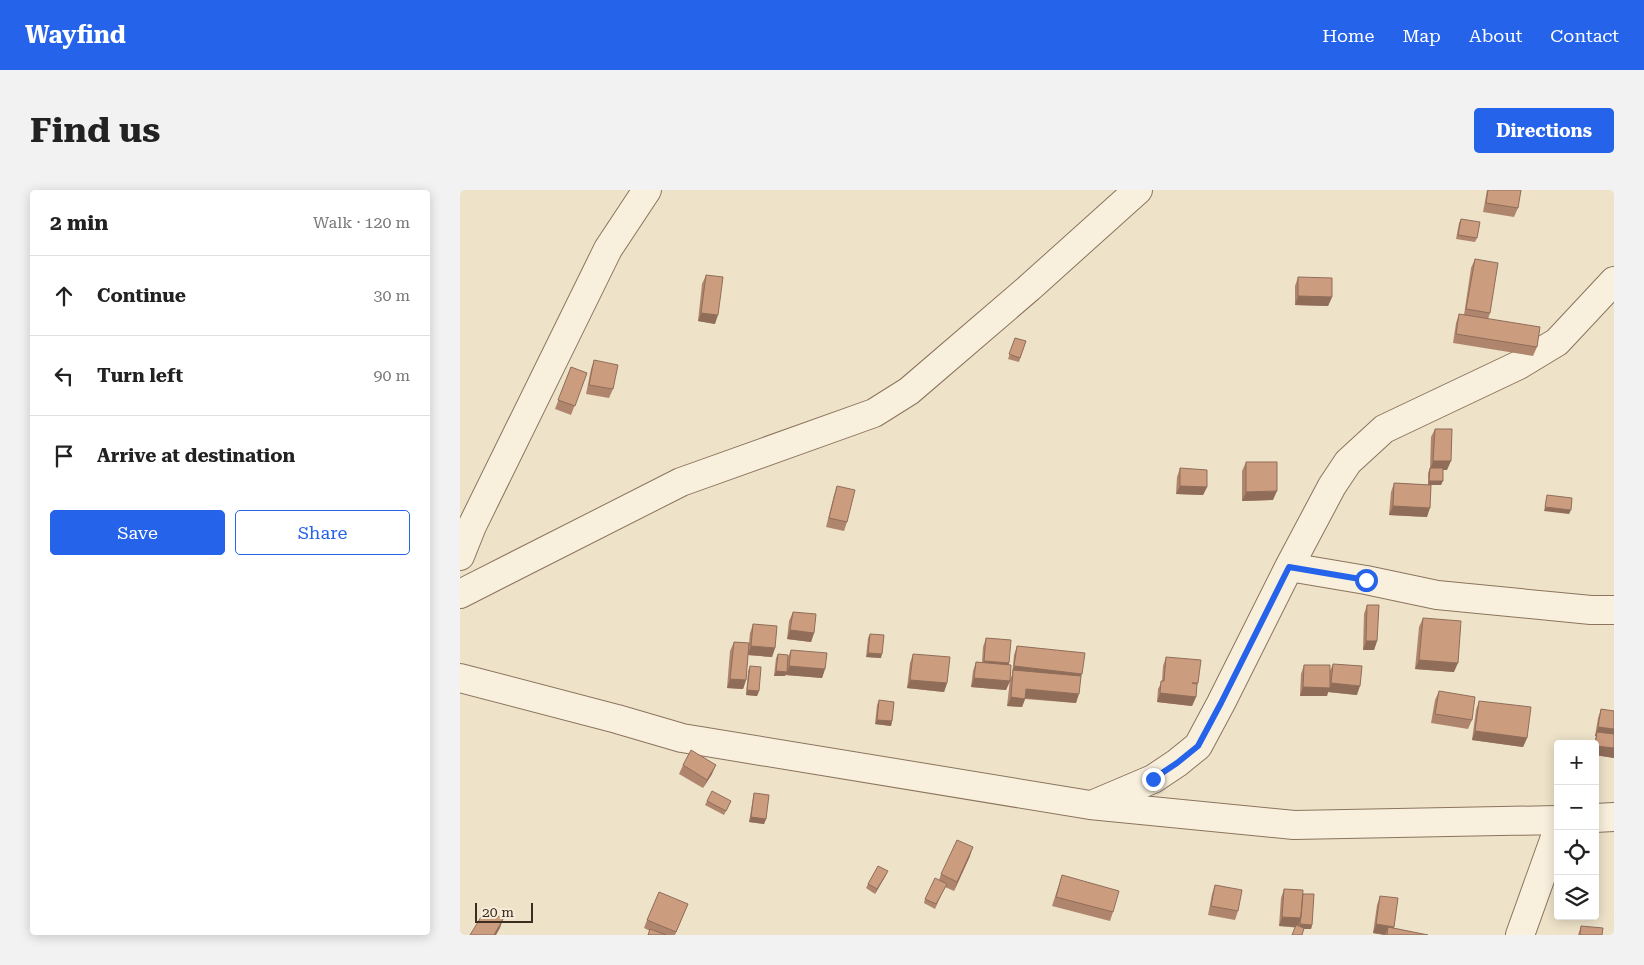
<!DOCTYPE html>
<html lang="en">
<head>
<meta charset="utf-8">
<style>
	body { margin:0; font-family:"Roboto Serif",serif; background:#f2f2f2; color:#222 }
	.controls { position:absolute; right:15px; bottom:15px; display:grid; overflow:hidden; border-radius:5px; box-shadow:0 2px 12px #0003 }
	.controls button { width:45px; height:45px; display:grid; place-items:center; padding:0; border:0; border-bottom:1px solid #e0e0e0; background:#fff; color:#222; font:25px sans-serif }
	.scale { position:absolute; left:15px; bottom:12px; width:58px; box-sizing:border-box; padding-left:5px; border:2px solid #3c2d21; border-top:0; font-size:14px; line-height:18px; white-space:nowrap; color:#3c2d21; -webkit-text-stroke:4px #f6ecd9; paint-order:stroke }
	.stop { position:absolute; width:15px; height:15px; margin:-11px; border:4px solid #2563eb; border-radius:50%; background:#fff }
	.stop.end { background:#2563eb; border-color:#fff; box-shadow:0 1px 5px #0008 }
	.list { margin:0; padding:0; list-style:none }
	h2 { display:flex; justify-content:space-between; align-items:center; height:65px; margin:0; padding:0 20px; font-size:21px }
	h2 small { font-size:16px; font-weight:400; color:#767676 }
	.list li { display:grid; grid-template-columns:32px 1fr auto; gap:15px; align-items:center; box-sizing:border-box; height:80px; padding:0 20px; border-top:1px solid #e0e0e0 }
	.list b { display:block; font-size:19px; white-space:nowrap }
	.list em { font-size:16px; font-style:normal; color:#767676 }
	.actions { display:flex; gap:10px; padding:15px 20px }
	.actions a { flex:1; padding:11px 0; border:1px solid #2563eb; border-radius:5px; text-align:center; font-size:18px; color:#2563eb }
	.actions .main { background:#2563eb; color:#fff }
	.icon { flex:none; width:28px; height:28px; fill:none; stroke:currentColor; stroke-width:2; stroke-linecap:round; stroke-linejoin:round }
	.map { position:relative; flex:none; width:1154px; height:745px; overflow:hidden; border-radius:5px }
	header { display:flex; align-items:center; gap:30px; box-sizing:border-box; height:70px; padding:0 25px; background:#2563eb; color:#fff }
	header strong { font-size:24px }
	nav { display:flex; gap:28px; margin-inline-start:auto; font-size:18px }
	.intro { display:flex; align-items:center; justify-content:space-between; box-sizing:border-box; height:120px; padding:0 30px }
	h1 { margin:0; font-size:35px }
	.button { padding:12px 22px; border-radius:5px; background:#2563eb; color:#fff; font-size:18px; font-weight:700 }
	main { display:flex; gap:30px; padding:0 30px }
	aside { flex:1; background:#fff; border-radius:5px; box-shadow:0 2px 12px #0003 }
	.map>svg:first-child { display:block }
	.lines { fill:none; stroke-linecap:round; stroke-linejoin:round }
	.minor-casing { stroke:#8b745d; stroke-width:30 }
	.minor { stroke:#f9efdd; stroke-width:28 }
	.wall { fill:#af866d }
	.shaded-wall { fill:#8f6d59 }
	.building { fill:#cc9c7f; stroke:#8f6d59 }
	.route { stroke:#2563eb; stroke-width:6 }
</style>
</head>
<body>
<header>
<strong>Wayfind</strong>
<nav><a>Home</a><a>Map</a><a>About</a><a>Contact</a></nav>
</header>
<div class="intro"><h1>Find us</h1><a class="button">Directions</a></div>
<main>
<aside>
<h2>2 min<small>Walk · 120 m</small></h2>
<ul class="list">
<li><svg class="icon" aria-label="ahead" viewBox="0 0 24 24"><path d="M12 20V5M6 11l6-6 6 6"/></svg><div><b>Continue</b></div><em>30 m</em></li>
<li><svg class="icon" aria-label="left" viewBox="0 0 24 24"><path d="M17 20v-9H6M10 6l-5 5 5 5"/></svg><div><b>Turn left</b></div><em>90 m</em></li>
<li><svg class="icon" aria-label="arrive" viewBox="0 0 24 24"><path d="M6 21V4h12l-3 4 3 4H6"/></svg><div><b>Arrive at destination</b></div></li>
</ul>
<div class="actions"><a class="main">Save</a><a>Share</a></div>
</aside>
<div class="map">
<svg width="1154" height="745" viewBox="0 0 1154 745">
	<rect width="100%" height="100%" fill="#eee2c9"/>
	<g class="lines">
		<defs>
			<path id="minor" d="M 0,366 L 12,336 L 148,59 L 187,0
				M 829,377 L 906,390 L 977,405 L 1131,420 L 1154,420
				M 0,404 L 221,292 L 414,223 L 449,201 L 569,98 L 678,0
				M 0,488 L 157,529 L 222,548 L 630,615 L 834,635 L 1098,630
				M 634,614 L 693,589 L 717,573 L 738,556 L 761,513 L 829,377 L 872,296 L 888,272 L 924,239 L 1059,175 L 1097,152 L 1154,91
				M 1135,628 L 1154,627
				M 1060,745 L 1098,639"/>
		</defs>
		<use href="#minor" class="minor-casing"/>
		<use href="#minor" class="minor"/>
	</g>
	<path class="wall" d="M 1027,0 L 1061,0 L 1058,18 L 1054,27 L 1023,22 Z
		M 1001,29 L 1017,48 L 1015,52 L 996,49 L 999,33 Z
		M 1015,69 L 1030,123 L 1028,129 L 1077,157 L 1073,166 L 993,153 L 996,133 L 999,124 L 1004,125 L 1011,78 Z
		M 246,85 L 255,134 L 238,131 L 242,94 Z
		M 838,87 L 872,107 L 868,116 L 835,115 L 835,96 Z
		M 555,148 L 566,151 L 559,172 L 548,169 Z
		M 134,170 L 153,199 L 149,208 L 126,204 L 131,179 Z
		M 111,177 L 127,183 L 111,225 L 95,219 Z
		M 975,239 L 987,280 L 983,280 L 981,295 L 971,295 L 967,327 L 929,325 L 931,302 L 934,293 L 968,295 L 968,283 L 970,278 L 971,247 Z
		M 786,272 L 813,310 L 782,311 L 782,281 Z
		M 720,278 L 747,297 L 743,305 L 716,304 L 717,287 Z
		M 377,296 L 387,332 L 384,341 L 366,337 L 374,305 Z
		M 907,415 L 917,451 L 914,460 L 903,460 L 904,424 Z
		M 333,422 L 354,443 L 351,452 L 327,449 L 329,431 Z
		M 963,428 L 994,482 L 955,479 L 959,437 Z
		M 293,434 L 315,458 L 312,467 L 288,465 L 286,490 L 283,499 L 267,498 L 270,461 L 274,452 L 289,453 L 290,443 Z
		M 410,444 L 421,468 L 406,467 L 408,448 Z
		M 526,448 L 549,473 L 549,475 L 550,491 L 546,500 L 511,497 L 513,481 L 516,472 L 522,472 L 523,457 Z
		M 557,456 L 620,489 L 616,513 L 565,509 L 562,517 L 547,516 L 550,489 L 552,485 L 554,465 Z
		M 331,460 L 365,479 L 362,488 L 326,485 L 326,484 L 325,486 L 314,486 L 316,468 L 318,464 L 328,467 Z
		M 453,464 L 487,493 L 484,502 L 447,498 L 450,473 Z
		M 706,467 L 738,493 L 736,498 L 736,507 L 732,516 L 697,512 L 698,499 L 702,491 L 703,476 Z
		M 873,474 L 897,505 L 868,502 L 867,506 L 840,506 L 841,484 L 844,475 L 870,481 Z
		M 290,476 L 299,501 L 297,506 L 286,505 L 288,481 Z
		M 979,501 L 1012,530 L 1008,539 L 971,533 L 975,510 Z
		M 419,510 L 432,531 L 431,536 L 415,534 L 417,515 Z
		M 1019,511 L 1067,548 L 1063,557 L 1012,550 L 1016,520 Z
		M 1141,519 L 1154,521 L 1154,568 L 1135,565 L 1135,554 L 1134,554 L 1136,546 L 1135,546 L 1138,528 Z
		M 223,575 L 252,584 L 243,598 L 219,584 Z
		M 294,603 L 306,629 L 304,634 L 289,632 L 293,608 Z
		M 247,611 L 271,611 L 264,625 L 245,615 Z
		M 510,666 L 494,701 L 485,697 L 475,719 L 464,713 L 465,709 L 479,690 L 481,684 Z
		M 426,685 L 415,704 L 406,698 L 408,694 Z
		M 602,685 L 653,722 L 650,731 L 592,716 Z
		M 755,695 L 778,721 L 775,730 L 748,725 L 752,704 Z
		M 824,699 L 843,704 L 852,735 L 851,739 L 819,736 L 821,708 Z
		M 920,706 L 934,737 L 933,738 L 968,745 L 925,745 L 913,743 L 917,715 Z
		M 228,714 L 215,745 L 188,745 L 190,741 L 184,738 L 187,730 Z
		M 1121,736 L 1142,745 L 1118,745 Z"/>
	<path class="shaded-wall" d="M 838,106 L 872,107 L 868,116 L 835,115 Z
		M 241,123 L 258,125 L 255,134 L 238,131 Z
		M 973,271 L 991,271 L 987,280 L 970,280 Z
		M 969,291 L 983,291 L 981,295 L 968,295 Z
		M 720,296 L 747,297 L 743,305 L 716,304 Z
		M 817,301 L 813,310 L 782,311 L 786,302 Z
		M 933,316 L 970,318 L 967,327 L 929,325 Z
		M 1085,317 L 1111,320 L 1109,324 L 1084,321 Z
		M 330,440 L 354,443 L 351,452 L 327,449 Z
		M 906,451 L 917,451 L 914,460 L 903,460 Z
		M 291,456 L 315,458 L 312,467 L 288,465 Z
		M 408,463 L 422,464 L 421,468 L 406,467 Z
		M 959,470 L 998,473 L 994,482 L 955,479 Z
		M 524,471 L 549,473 L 546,482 L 521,480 Z
		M 329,476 L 365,479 L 362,488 L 326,485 Z
		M 554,476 L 622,484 L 619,492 L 553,480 L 551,485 Z
		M 316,481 L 327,482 L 325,486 L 314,486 Z
		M 514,488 L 550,491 L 546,500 L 511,497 Z
		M 270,489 L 286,490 L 283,499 L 267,498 Z
		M 450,490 L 487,493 L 484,502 L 447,498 Z
		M 871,493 L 900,496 L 897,505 L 868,502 L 867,506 L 840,506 L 843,497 L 870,498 Z
		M 566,499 L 619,504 L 616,513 L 564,508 L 565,509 L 562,517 L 547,516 L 551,507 Z
		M 287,500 L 299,501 L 297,506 L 286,505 Z
		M 700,503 L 736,507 L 732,516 L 697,512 Z
		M 417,530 L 432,531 L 431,536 L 415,534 Z
		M 1138,537 L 1154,539 L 1154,548 L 1137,542 L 1136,546 L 1135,546 Z
		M 1015,541 L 1067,548 L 1063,557 L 1012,550 Z
		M 1135,556 L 1154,558 L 1154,568 L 1135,565 Z
		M 256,575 L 252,584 L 243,598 L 247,590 Z
		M 291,627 L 306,629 L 304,634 L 289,632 Z
		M 513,657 L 510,666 L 494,701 L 497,692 Z
		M 428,681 L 426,685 L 415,704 L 417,699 Z
		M 822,727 L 841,728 L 838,737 L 819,736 Z
		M 43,729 L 40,738 L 36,745 L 34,745 Z
		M 840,734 L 852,735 L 851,739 L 839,739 Z
		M 916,734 L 934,737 L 931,745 L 928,737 L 925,745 L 913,743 Z"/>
	<path class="building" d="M 1028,0 L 1061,0 L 1058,18 L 1026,13 Z
		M 1001,29 L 1020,32 L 1017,48 L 998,45 Z
		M 1015,69 L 1038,73 L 1030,123 L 1006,119 Z
		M 246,85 L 263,87 L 258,125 L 241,123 Z
		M 838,87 L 872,88 L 872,107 L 838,106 Z
		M 999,124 L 1080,137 L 1077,157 L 996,144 Z
		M 555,148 L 566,151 L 560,168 L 549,164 Z
		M 134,170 L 158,175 L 153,199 L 129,195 Z
		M 111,177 L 127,183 L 115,216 L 98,210 Z
		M 975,239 L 992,239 L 991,271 L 973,271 Z
		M 786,272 L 817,272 L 817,301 L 786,302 Z
		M 720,278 L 747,280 L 747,297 L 720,296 Z
		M 970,278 L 983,278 L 983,291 L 969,291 Z
		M 934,293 L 971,295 L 970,318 L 933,316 Z
		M 377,296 L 395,300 L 387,332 L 369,328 Z
		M 1087,305 L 1112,308 L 1111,320 L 1085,317 Z
		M 907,415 L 919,415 L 917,451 L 906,451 Z
		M 333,422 L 356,424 L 354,443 L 330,440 Z
		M 963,428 L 1001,431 L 998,473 L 959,470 Z
		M 293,434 L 317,436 L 315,458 L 291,456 Z
		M 410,444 L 424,445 L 422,464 L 408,463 Z
		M 526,448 L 551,450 L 549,473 L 524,471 Z
		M 274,452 L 289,453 L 286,490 L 270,489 Z
		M 557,456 L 625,463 L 622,484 L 554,476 Z
		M 331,460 L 367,463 L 365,479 L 329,476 Z
		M 318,464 L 328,465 L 327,482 L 316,481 Z
		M 453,464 L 490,467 L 487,493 L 450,490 Z
		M 706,467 L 741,470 L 738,493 L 732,493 L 737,494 L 736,507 L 700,503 L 701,491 L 704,491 Z
		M 516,472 L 551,475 L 550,491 L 514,488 Z
		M 873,474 L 902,476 L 900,496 L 871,493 Z
		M 844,475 L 870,475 L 870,498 L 843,497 Z
		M 290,476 L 301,477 L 299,501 L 287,500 Z
		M 553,480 L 621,486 L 619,504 L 566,499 L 565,509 L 551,507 Z
		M 979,501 L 1015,507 L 1012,530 L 975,524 Z
		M 419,510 L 434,512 L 432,531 L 417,530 Z
		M 1019,511 L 1071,517 L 1067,548 L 1015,541 Z
		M 1141,519 L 1154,521 L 1154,539 L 1138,537 Z
		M 1137,542 L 1154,544 L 1154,558 L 1135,556 Z
		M 231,560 L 256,575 L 247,590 L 223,575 Z
		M 252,601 L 271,611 L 266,621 L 247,611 Z
		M 294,603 L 309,605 L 306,629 L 291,627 Z
		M 497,650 L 513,657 L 497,692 L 481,684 Z
		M 418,676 L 428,681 L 417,699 L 408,694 Z
		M 602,685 L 659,701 L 653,722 L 596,707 Z
		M 475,688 L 487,694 L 476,714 L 465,709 Z
		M 755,695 L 782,700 L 778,721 L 751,716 Z
		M 824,699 L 843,700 L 841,728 L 822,727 Z
		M 199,702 L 228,714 L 216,742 L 187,730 Z
		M 843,704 L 854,704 L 852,735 L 840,734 Z
		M 920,706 L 938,708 L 934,737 L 916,734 Z
		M 26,719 L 43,729 L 34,745 L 10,745 Z
		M 836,735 L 844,738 L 842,745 L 832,745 Z
		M 1121,736 L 1143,738 L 1142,745 L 1120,745 Z
		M 928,737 L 968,745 L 927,745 Z
		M 190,739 L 206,745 L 188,745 Z"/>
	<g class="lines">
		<path class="route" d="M 693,589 L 717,573 L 738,556 L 761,513 L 829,377 L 906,390"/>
	</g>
</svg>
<div class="controls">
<button>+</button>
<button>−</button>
<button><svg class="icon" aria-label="locate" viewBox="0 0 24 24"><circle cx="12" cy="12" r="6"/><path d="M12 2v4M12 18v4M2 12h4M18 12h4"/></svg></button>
<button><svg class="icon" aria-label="layers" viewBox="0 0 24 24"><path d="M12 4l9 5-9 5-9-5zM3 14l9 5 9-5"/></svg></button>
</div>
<div class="scale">20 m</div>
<div class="stop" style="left:906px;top:390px"></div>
<div class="stop end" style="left:693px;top:589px"></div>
</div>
</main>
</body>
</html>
